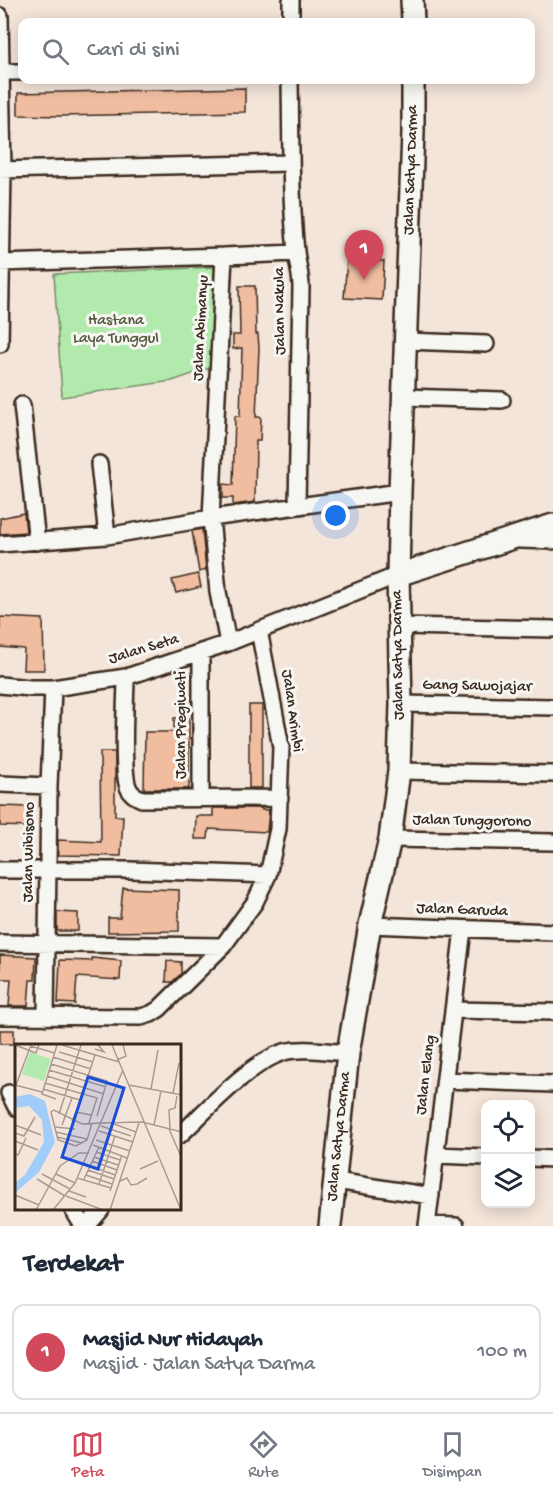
<!DOCTYPE html>
<html lang="id">
<head>
<meta charset="utf-8">
<style>
	body { margin:0; font-family:"Gochi Hand",sans-serif; background:#f6f6f7; color:#1f2937 }
	.controls { position:absolute; right:18px; bottom:18px; display:grid; overflow:hidden; border-radius:12px; box-shadow:0 3px 15px #0003 }
	.controls button { width:54px; height:54px; display:grid; place-items:center; padding:0; border:0; border-bottom:2px solid #e0e1e3; background:#fff; color:#1f2937; font:30px sans-serif }
	.you { position:absolute; left:336px; top:516px; width:21px; height:21px; margin:-15px; border:4px solid #fff; border-radius:50%; background:#1a73e8; box-shadow:0 0 0 9px #1a73e833 }
	.badge { display:grid; place-items:center; width:39px; height:39px; border-radius:50%; background:#d1495b; color:#fff; font-size:20px; font-weight:700 }
	.pin { position:absolute; translate:-50% -50px; filter:drop-shadow(0 2px 3px #0008) }
	.pin::after { content:''; position:absolute; top:32px; width:21px; height:18px; background:inherit; clip-path:polygon(0 0,100% 0,50% 100%) }
	.list { margin:0; padding:0; list-style:none }
	h2 { display:flex; justify-content:space-between; align-items:center; height:78px; margin:0; padding:0 24px; font-size:26px }
	h2 small { font-size:20px; font-weight:400; color:#747a83 }
	.list li { display:grid; grid-template-columns:39px 1fr auto; gap:18px; align-items:center; box-sizing:border-box; height:96px; margin:0 12px 12px; padding:0 12px; border:2px solid #e0e1e3; border-radius:12px }
	.list b { display:block; font-size:22px; white-space:nowrap }
	.list p { margin:0; font-size:20px; white-space:nowrap; color:#747a83 }
	.list em { font-size:20px; font-style:normal; color:#747a83 }
	.icon { flex:none; width:33px; height:33px; fill:none; stroke:currentColor; stroke-width:2; stroke-linecap:round; stroke-linejoin:round }
	.map { position:relative; flex:none; width:553px; height:1226px; overflow:hidden }
	.search { position:absolute; background:#fff; box-shadow:0 3px 15px #0003; left:18px; right:18px; top:18px; height:66px; display:flex; align-items:center; gap:15px; box-sizing:border-box; padding:0 21px; border-radius:12px; color:#747a83; font-size:22px }
	.sheet { height:186px; background:#fff }
	nav { display:flex; justify-content:space-around; align-items:center; box-sizing:border-box; height:84px; border-top:2px solid #e0e1e3; background:#fff; font-size:16px; color:#747a83 }
	nav a { display:grid; justify-items:center; gap:3px }
	nav .on { color:#d1495b }
	.map>svg:first-child { display:block }
	.green { fill:#b2eaad; stroke:#768a66; stroke-width:1.5 }
	.building { fill:#f0bda1; stroke:#3b2a1e; stroke-width:1.5 }
	.lines { fill:none; stroke-linecap:round; stroke-linejoin:round }
	.street-casing { stroke:#3b2a1e; stroke-width:20 }
	.secondary-casing { stroke:#3b2a1e; stroke-width:26 }
	.street { stroke:#f6f6f2; stroke-width:15 }
	.secondary { stroke:#f6f6f2; stroke-width:21 }
	.labels { text-anchor:middle; dominant-baseline:central; stroke-width:6; stroke-linejoin:round; paint-order:stroke }
	.street-label { font-size:16px; fill:#3b2a1e; stroke:#f6f6f2 }
	.park-label { font-size:16px; fill:#595a42; stroke:#f6f6f2 }
	.inset-road { fill:none; stroke:#aa9a8f; stroke-width:1.5 }
	.view { fill:#1d4ed8; fill-opacity:0.15; stroke:#1d4ed8; stroke-width:3 }
	.inset-edge { fill:none; stroke:#3b2a1e; stroke-width:3 }
</style>
</head>
<body>
<div class="map">
<svg width="553" height="1226" viewBox="0 0 553 1226">
	<rect width="100%" height="100%" fill="#f4e5da"/>
	<filter id="ink" filterUnits="userSpaceOnUse"><feTurbulence type="fractalNoise" baseFrequency=".0167" numOctaves="2"/><feDisplacementMap in="SourceGraphic" scale="12" xChannelSelector="R" yChannelSelector="G"/><feConvolveMatrix kernelMatrix="1 2 1 2 8 2 1 2 1" color-interpolation-filters="sRGB"/></filter>
	<g filter="url(#ink)">
		<path class="green" d="M 215,267 L 210,368 L 172,381 L 62,397 L 54,274 Z"/>
		<path class="building" d="M 245,88 L 245,112 L 60,116 L 18,115 L 18,93 Z
			M 347,259 L 384,261 L 382,300 L 344,298 Z
			M 239,286 L 255,286 L 256,334 L 258,334 L 259,348 L 256,417 L 261,417 L 260,441 L 256,441 L 255,502 L 233,505 L 233,498 L 223,498 L 223,484 L 233,485 L 235,416 L 240,416 L 242,348 L 233,349 L 233,335 L 240,335 Z
			M 24,513 L 26,532 L 0,534 L 0,518 Z
			M 202,529 L 206,570 L 199,572 L 192,531 Z
			M 198,574 L 201,587 L 176,593 L 172,580 Z
			M 0,617 L 43,619 L 44,670 L 23,670 L 24,649 L 0,647 Z
			M 249,705 L 262,705 L 262,788 L 249,788 Z
			M 174,718 L 189,718 L 189,789 L 144,789 L 145,732 L 174,732 Z
			M 100,752 L 115,752 L 115,816 L 123,816 L 121,856 L 58,855 L 58,840 L 101,842 Z
			M 0,806 L 30,807 L 29,827 L 0,826 Z
			M 213,808 L 262,808 L 262,810 L 269,810 L 267,832 L 209,829 L 208,839 L 195,839 L 196,816 L 213,816 Z
			M 123,888 L 179,890 L 179,931 L 108,932 L 108,918 L 120,918 Z
			M 57,912 L 78,913 L 78,931 L 57,931 Z
			M 0,955 L 36,957 L 35,980 L 30,980 L 28,1006 L 9,1006 L 11,979 L 0,979 Z
			M 92,958 L 121,961 L 120,980 L 77,977 L 75,1004 L 58,1003 L 60,960 L 92,961 Z
			M 167,961 L 181,962 L 181,974 L 172,982 L 166,982 Z
			M 0,1030 L 14,1030 L 14,1044 L 0,1044 Z"/>
		<g class="lines">
			<defs>
				<path id="street" d="M 0,16 L 3,170 L 0,344
					M 291,22 L 291,0
					M 0,72 L 22,72
					M 290,80 C 291,136 290,194 296,251 C 297,263 301,274 301,287 L 297,506
					M 0,170 L 291,163
					M 224,256 L 296,253
					M 0,263 L 224,256 L 211,518 L 218,592 L 228,643
					M 406,341 L 486,344
					M 403,397 L 502,400
					M 22,405 L 37,542
					M 99,464 L 107,536
					M 520,540 L 553,541
					M 0,544 L 107,536 L 211,518 L 400,492
					M 399,626 L 553,629
					M 126,677 C 126,701 121,767 128,787 C 131,794 135,796 142,799 L 280,798
					M 0,685 L 30,688 L 53,688 L 126,677 L 228,643 L 398,575
					M 401,704 L 553,707
					M 399,771 L 553,774
					M 0,784 L 49,786
					M 201,798 L 201,652
					M 390,839 L 553,842
					M 0,870 L 130,870 L 268,875
					M 370,925 L 553,932
					M 0,943 L 223,946
					M 453,1010 L 553,1012
					M 0,1016 L 141,1017 L 151,1014 L 159,1009 L 223,946 L 255,902 L 268,875 L 278,829 L 281,747 L 259,630
					M 46,1017 L 49,786 L 53,688
					M 445,1080 L 553,1084
					M 9,1093 L 16,1107
					M 180,1135 C 206,1111 250,1062 284,1052 C 304,1047 328,1052 348,1053
					M 436,1155 L 486,1157
					M 530,1158 L 553,1159
					M 336,1181 L 431,1196
					M 73,1210 L 83,1226
					M 428,1225 L 456,1226
					M 87,1226 L 101,1210
					M 427,1226 L 463,929"/>
				<g id="secondary">
					<path d="M 412,0 L 413,22"/>
					<path d="M 398,575 L 553,525"/>
					<path id="s1" d="M 330,1226 L 348,1053 L 370,925 L 390,839 L 399,771 L 401,704 L 398,575 L 400,492 L 413,132 L 413,80"/>
				</g>
			</defs>
			<use href="#street" class="street-casing"/>
			<use href="#secondary" class="secondary-casing"/>
			<use href="#street" class="street"/>
			<use href="#secondary" class="secondary"/>
		</g>
	</g>
	<g class="labels">
		<g class="street-label">
			<text stroke="none"><textPath href="#s1" startOffset="1062">Jalan Satya Darma</textPath></text>
			<text transform="translate(281 311) rotate(-91)">Jalan Nakula</text>
			<text transform="translate(202 328) rotate(-87)">Jalan Abimanyu</text>
			<text transform="translate(144 650) rotate(-17)">Jalan Seta</text>
			<text transform="translate(399 655) rotate(-91)">Jalan Satya Darma</text>
			<text transform="translate(477 687) rotate(1)">Gang Sawojajar</text>
			<text transform="translate(291 711) rotate(82)">Jalan Arimbi</text>
			<text transform="translate(182 725) rotate(-90)">Jalan Pregiwati</text>
			<text transform="translate(472 822) rotate(1)">Jalan Tunggorono</text>
			<text transform="translate(30 852) rotate(-89)">Jalan Wibisono</text>
			<text transform="translate(462 911) rotate(2)">Jalan Garuda</text>
			<text transform="translate(427 1075) rotate(-83)">Jalan Elang</text>
			<text stroke="none"><textPath href="#s1" startOffset="90">Jalan Satya Darma</textPath></text>
		</g>
		<g class="park-label">
			<text x="116" y="321">Hastana<tspan x="116" dy="18">Laya Tunggul</tspan></text>
		</g>
	</g>
	<g transform="translate(15 1044)">
		<rect width="166" height="166" fill="#f4e5da"/>
		<path d="M 15,8 L 36,15 L 29,37 L 7,30 Z" fill="#b2eaad"/>
		<path d="M 15,50 L 30,57 L 40,98 L 24,128 L 0,149 L 0,139 L 10,131 L 29,98 L 27,76 L 14,62 L 0,64 L 0,53 Z" fill="#a1cdfb"/>
		<path class="inset-road" d="M 0,1 L 21,9 L 24,1M 47,1 L 104,18M 97,1 L 166,166M 15,2 L 40,9M 80,5 L 89,8 L 83,1M 44,8 L 78,18M 38,13 L 76,25M 102,16 L 111,12 L 108,1M 36,20 L 92,37 L 82,72M 34,26 L 91,43M 32,32 L 89,50M 30,39 L 82,54 L 74,79M 0,41 L 27,48M 1,41 L 16,1M 114,41 L 167,51M 28,45 L 65,56 L 80,11M 136,45 L 143,6M 158,49 L 164,19M 41,55 L 27,50 L 42,1M 44,70 L 66,1M 57,77 L 61,68 L 76,71M 77,79 L 72,96 L 61,102 L 43,96 L 36,68 L 39,66 L 67,80 L 87,79 L 127,78 L 167,88M 99,80 L 121,88M 0,81 L 26,91M 47,81 L 57,54M 139,81 L 146,47M 86,82 L 116,92M 40,83 L 60,85M 154,85 L 167,115M 155,85 L 154,66 L 160,64 L 162,52M 84,87 L 118,98M 41,88 L 72,95M 0,89 L 9,92 L 20,73M 42,93 L 67,99M 81,96 L 115,107M 0,97 L 23,106M 78,101 L 112,114M 81,108 L 105,116M 0,110 L 3,111 L 11,94M 79,113 L 103,121M 77,117 L 102,126M 75,122 L 100,131M 125,125 L 143,117M 73,126 L 99,135M 27,130 L 55,145M 41,130 L 60,139M 71,131 L 97,140M 62,134 L 96,144M 22,135 L 50,152M 69,135 L 84,103M 105,137 L 112,134 L 116,141 L 122,140 L 132,134M 84,140 L 100,92M 54,147 L 71,153M 95,147 L 107,111M 0,151 L 24,161M 51,152 L 88,166M 21,166 L 45,122 L 64,109 L 74,109M 38,166 L 60,139 L 108,26M 95,166 L 124,79"/>
		<path class="view" d="M 73,33 L 109,44 L 83,125 L 47,113 Z"/>
		<rect width="166" height="166" class="inset-edge"/>
	</g>
</svg>
<div class="controls">
<button><svg class="icon" aria-label="locate" viewBox="0 0 24 24"><circle cx="12" cy="12" r="6"/><path d="M12 2v4M12 18v4M2 12h4M18 12h4"/></svg></button>
<button><svg class="icon" aria-label="layers" viewBox="0 0 24 24"><path d="M12 4l9 5-9 5-9-5zM3 14l9 5 9-5"/></svg></button>
</div>
<div class="you"></div>
<div class="pin badge" style="left:364px;top:280px">1</div>
<div class="search"><svg class="icon" aria-label="search" viewBox="0 0 24 24"><circle cx="10" cy="10" r="6"/><path d="M15 15l6 6"/></svg>Cari di sini</div>
</div>
<section class="sheet">
<h2>Terdekat<small></small></h2>
<ul class="list">
<li><span class="badge">1</span><div><b>Masjid Nur Hidayah</b><p>Masjid · Jalan Satya Darma</p></div><em>100 m</em></li>
</ul>
</section>
<nav>
<a class="on"><svg class="icon" aria-label="map" viewBox="0 0 24 24"><path d="M3 6l6-2 6 2 6-2v14l-6 2-6-2-6 2zM9 4v14M15 6v14"/></svg>Peta</a>
<a><svg class="icon" aria-label="directions" viewBox="0 0 24 24"><path d="M12 3l9 9-9 9-9-9zM9 14v-3h6M13 9l2 2-2 2"/></svg>Rute</a>
<a><svg class="icon" aria-label="saved" viewBox="0 0 24 24"><path d="M7 4h10v16l-5-4-5 4z"/></svg>Disimpan</a>
</nav>
</body>
</html>
